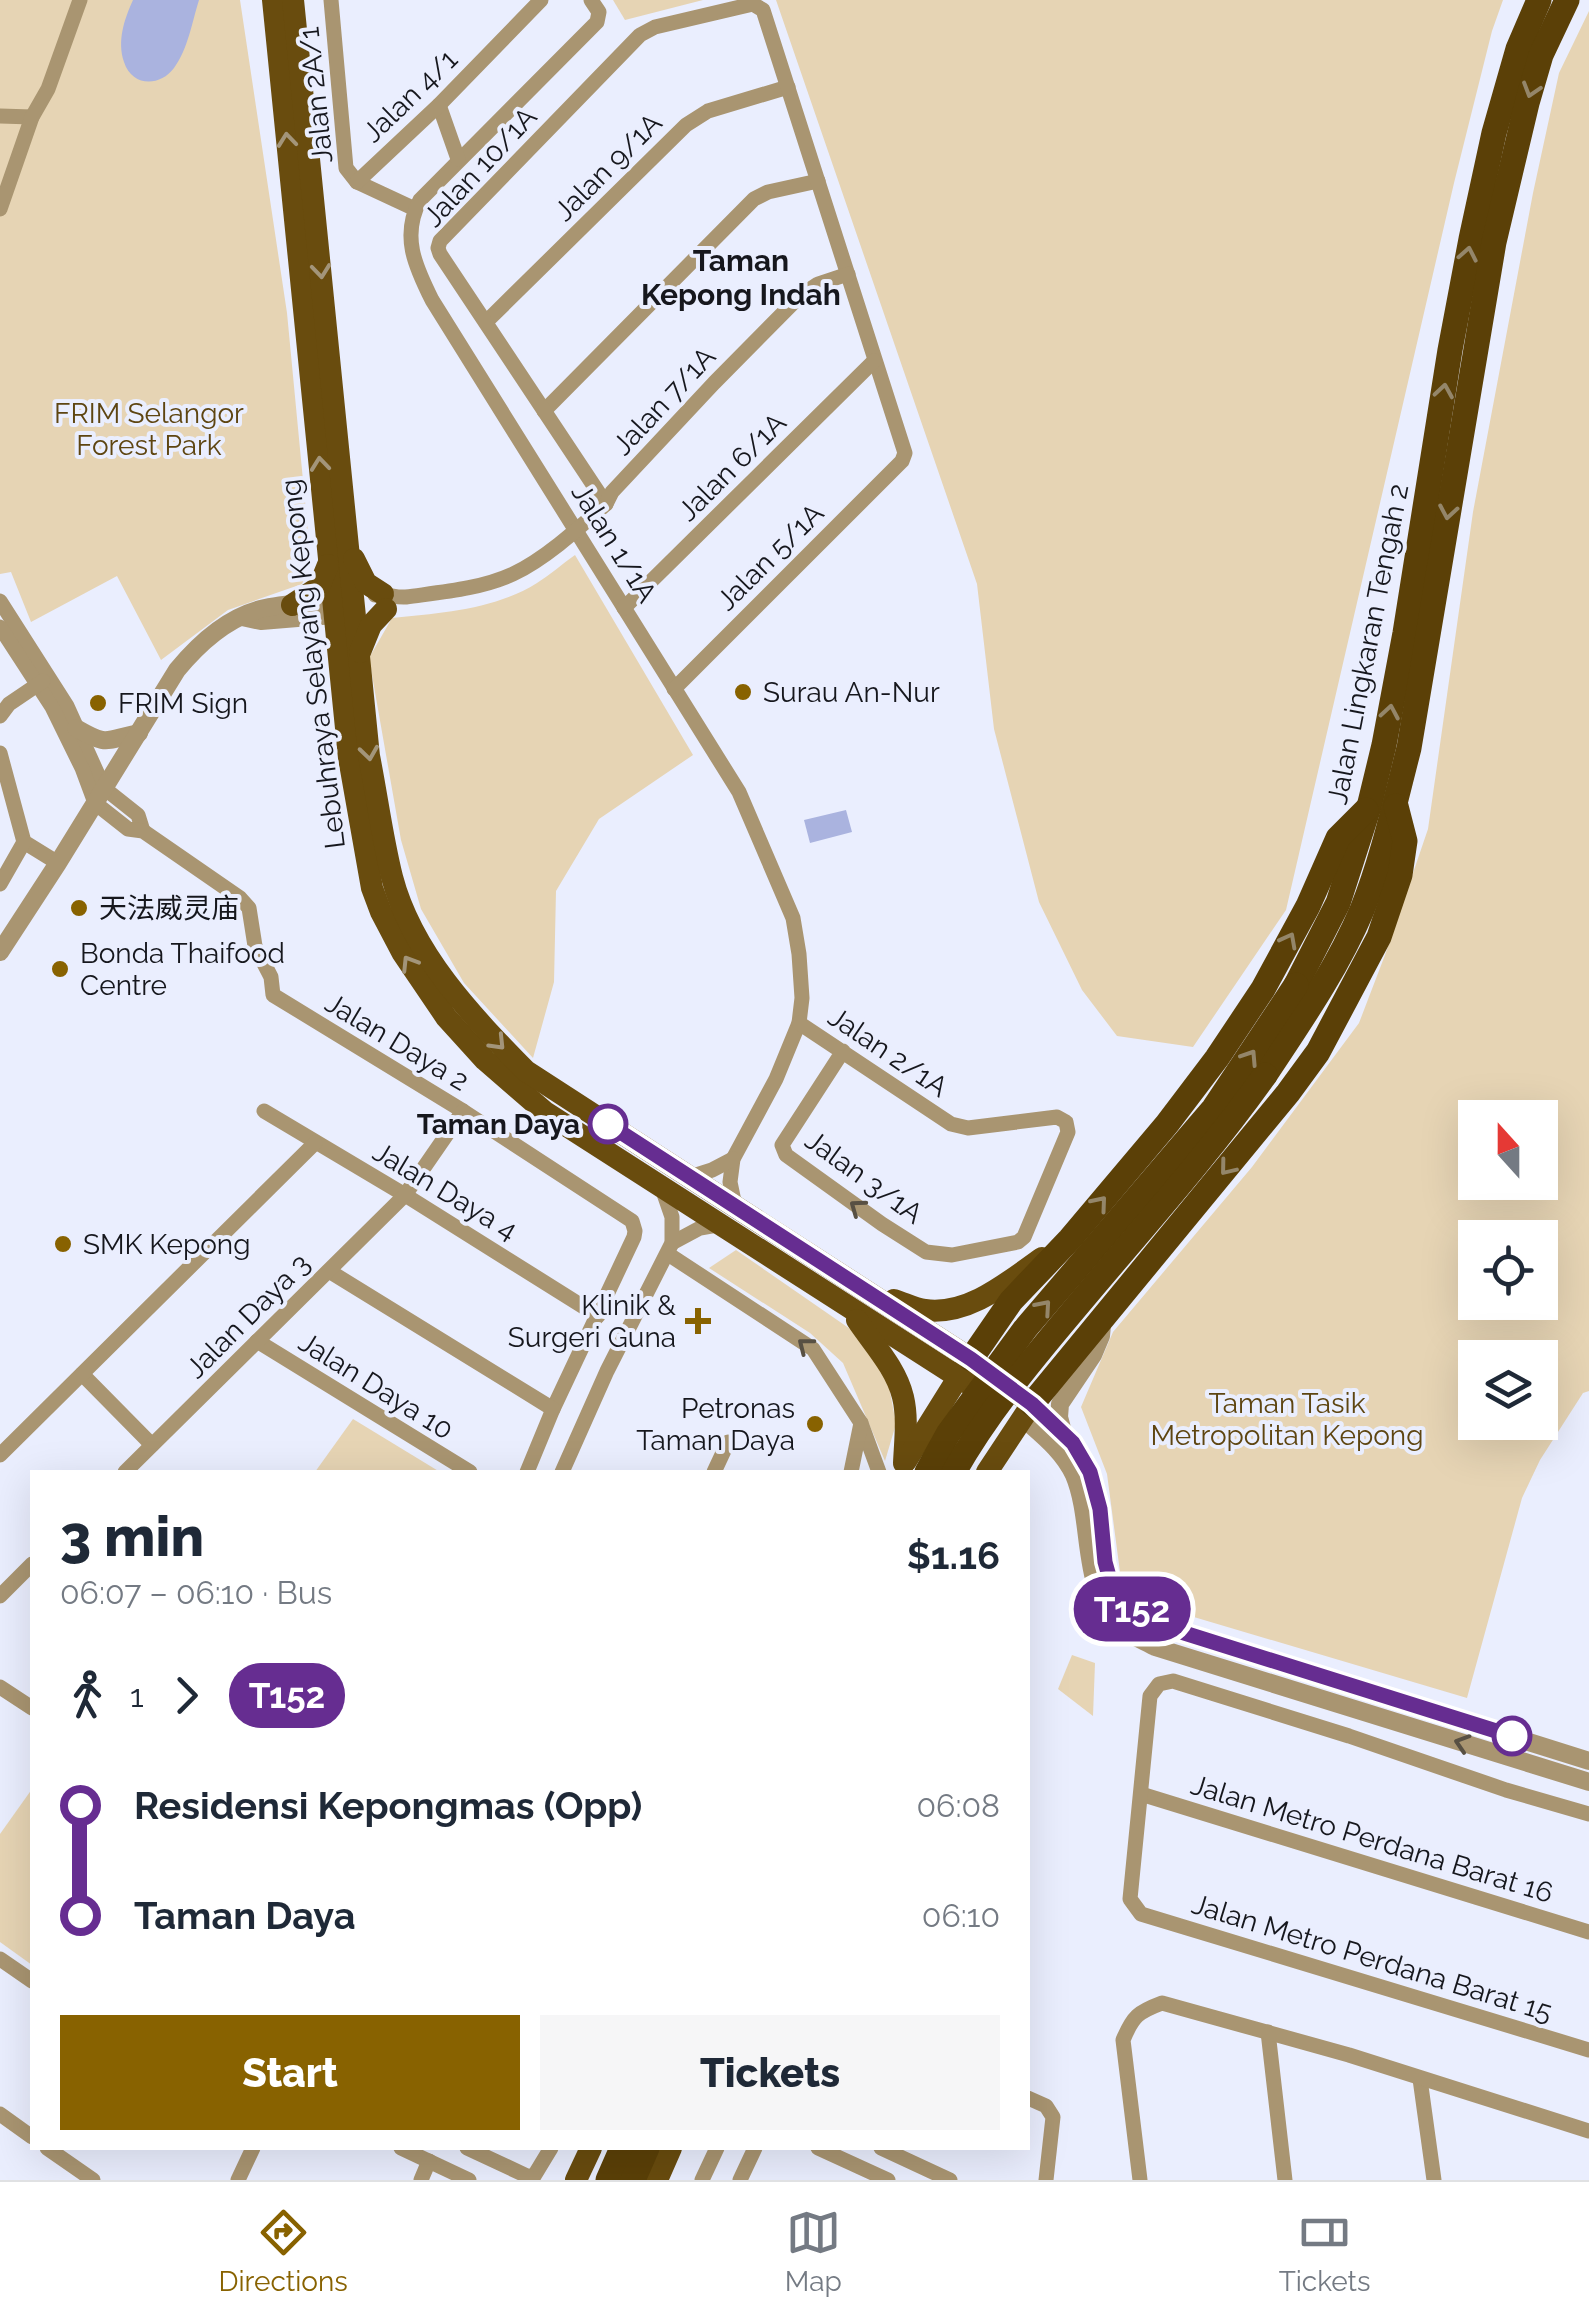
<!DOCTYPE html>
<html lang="en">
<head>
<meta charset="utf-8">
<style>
	body { margin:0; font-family:Raleway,"Noto Sans SC",sans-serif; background:#f6f6f7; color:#1f2937; height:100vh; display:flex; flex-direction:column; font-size:38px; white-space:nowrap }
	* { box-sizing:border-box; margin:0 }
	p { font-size:32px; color:#747a83 }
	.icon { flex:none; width:55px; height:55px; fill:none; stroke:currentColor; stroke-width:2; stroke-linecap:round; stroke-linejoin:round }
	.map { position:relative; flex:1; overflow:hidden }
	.drawer { position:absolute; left:30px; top:1470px; width:1000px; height:680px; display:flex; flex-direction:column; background:#fff; border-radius:0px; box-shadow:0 10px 40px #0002 }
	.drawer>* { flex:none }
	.badge { padding:0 20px; border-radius:32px; font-size:35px; line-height:65px }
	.needle { width:65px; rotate:339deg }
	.fabs { position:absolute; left:1458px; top:1100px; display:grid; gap:20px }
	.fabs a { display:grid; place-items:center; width:100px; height:100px; border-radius:0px; background:#fff; box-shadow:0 10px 40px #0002; font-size:50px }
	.map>.badge { position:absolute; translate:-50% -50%; box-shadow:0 0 0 5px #fff }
	.legs { display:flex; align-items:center; gap:15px; height:110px; padding:0 30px; font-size:32px }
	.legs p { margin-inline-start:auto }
	.summary { display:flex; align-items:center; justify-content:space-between; height:170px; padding:0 30px }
	h1 { font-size:55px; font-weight:800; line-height:75px }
	.action { display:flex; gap:20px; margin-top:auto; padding:20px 30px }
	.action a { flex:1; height:115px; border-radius:0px; background:#886200; color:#fff; font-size:40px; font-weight:800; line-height:115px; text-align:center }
	.action a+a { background:#f6f6f7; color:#1f2937 }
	ul { padding:0 30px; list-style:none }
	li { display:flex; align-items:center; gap:35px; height:110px; font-size:38px }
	li i { display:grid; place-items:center; width:15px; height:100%; margin:0 12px; background:currentColor }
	li i::after { content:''; width:25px; height:25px; margin:-12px; border:8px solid; border-radius:50%; background:#fff }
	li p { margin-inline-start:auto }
	li:first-child i { background:linear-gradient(#0000 50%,currentColor 0) }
	li:last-child i { background:linear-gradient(currentColor 50%,#0000 0) }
	.menu { display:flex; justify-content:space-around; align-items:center; height:140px; border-top:2px solid #e0e1e3; background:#fff; font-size:28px; color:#747a83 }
	.menu a { display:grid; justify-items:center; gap:5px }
	.menu .on { color:#886200 }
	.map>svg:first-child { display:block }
	.green { fill:#e6d4b4; fill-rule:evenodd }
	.water { fill:#aab3df }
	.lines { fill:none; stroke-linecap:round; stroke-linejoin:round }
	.minor { stroke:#a99571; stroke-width:15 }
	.tertiary { stroke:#a99571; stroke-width:18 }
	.primary { stroke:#694c0e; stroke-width:22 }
	.trunk { stroke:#5b4007; stroke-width:25 }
	.trunk-bridge { stroke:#5b4007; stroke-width:25 }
	.oneway { stroke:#94866a }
	.oneway2 { stroke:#a3957a }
	.oneway3 { stroke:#585043 }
	.line-1-casing { stroke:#fff; stroke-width:22 }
	.line-1 { stroke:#662d91; stroke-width:15 }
	.poi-dot { fill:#886200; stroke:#eaeefe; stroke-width:4 }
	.stop-1-dot { fill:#fff; stroke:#662d91; stroke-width:5 }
	.labels { text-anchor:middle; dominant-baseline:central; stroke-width:8; stroke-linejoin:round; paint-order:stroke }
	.street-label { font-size:28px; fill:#16171d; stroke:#eaeefe }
	.park-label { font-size:28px; fill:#5e4511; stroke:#eaeefe }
	.poi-label { font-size:28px; fill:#16171d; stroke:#eaeefe; text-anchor:start }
	.stop-label { font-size:28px; font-weight:bold; fill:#16171d; stroke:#eaeefe; text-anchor:end }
	.neighbourhood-label { font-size:30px; font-weight:bold; fill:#16171d; stroke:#eaeefe }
</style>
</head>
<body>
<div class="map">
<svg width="1589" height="2180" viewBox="0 0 1589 2180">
	<rect width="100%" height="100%" fill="#eaeefe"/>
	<g class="green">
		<path d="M0,0H240L287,313L311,564L302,584L228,610L161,660L117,576L31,622L11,572L0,574Z"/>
		<path d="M613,0H703L625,20Z"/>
		<path d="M776,0H1503L1492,31L1454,183L1286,910L1193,1047L1117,1036L1082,990L1039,902L994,729L977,584Z"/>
		<path d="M1589,11V1391L1583,1393L1540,1460L1522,1498L1467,1698L1177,1612L1138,1596L1120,1572L1107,1474L1081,1407L1113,1332L1252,1167L1359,1023L1385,955L1428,829L1473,512L1533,193L1559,73ZM1475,1118H1540V1182H1475ZM1475,1238H1540V1302H1475ZM1475,1358H1540V1422H1475Z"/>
		<path d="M575,555L693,755L599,819L556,891L554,982L533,1058L464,983L421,909L401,840L369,658L392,618C441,613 494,610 537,583C550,575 562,564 575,555Z"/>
		<path d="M736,1250L856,1333L888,1381L896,1424L885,1461L843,1363L810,1333L709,1268Z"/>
		<path d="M353,1419L440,1472H315Z"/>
		<path d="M1072,1655L1095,1663L1093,1716L1058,1689Z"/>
		<path d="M32,1789V1965L0,1942V1834Z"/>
	</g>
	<g class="water">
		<path d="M133,0H199C192,22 188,49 174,68C160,87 132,87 124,62C117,41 124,20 133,0Z"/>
		<path d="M846,810L852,832L810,843L804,820Z"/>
	</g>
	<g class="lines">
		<g class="minor">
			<path d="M331,0L346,168L357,182L415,209"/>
			<path d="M591,0L599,12L597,22L420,200C401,236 415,266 432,300L739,792L793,918L799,954L802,998L799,1023L776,1079L733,1159L730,1182L735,1206"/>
			<path d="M439,105L458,159"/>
			<path d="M0,116L32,117"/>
			<path d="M357,182L439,105L541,0"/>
			<path d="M0,209L32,117L48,89L80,0"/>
			<path d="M486,322L686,125L708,111L788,87"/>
			<path d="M544,411L754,199L768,192L818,181"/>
			<path d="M606,504L440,254L438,248L440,241L640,35L655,27L753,4L763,10L905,453L902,461L674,689"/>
			<path d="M375,595C386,593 395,598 406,597C442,592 480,589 513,574C545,559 579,528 606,504L612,492L714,383L800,296L818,284L848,274"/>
			<path d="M0,601L67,706L104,788L138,815L143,831"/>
			<path d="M624,608L874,361"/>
			<path d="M0,627L52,707L82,768L95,803L128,829L143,831L240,898L249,908L255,946L271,977L273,995L463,1111L632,1221L635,1231L634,1237L553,1409L527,1472"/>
			<path d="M0,716L9,704L43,681"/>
			<path d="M0,753L24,842L58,863"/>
			<path d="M0,884L24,842"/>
			<path d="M799,1023L951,1124L968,1128L1057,1117L1066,1122L1068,1132L1024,1237L1018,1242L952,1255L926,1252L882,1224L786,1155L782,1145L843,1051"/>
			<path d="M264,1111L405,1195L598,1316"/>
			<path d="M690,1177L712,1170L733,1159"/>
			<path d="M672,1243L700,1228L723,1224"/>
			<path d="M668,1254L813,1349L861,1423L879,1472"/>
			<path d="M329,1271L553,1409"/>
			<path d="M257,1341L470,1472"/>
			<path d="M82,1374L152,1445"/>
			<path d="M0,1455L315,1143"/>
			<path d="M125,1472L405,1195L463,1111"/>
			<path d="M562,1472L607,1371L672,1243V1217L662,1188"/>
			<path d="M714,1472L728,1442"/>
			<path d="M851,1472L861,1423"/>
			<path d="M0,1596L32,1564"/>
			<path d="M0,1687L32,1708"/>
			<path d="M1141,1794L1589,1932"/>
			<path d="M1589,1814L1506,1790L1349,1736L1173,1681L1159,1684L1150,1696L1130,1899L1141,1914L1589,2050"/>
			<path d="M0,1959L32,1981"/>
			<path d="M1268,2032L1285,2180"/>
			<path d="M1420,2079L1434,2180"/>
			<path d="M1028,2098L1046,2106L1053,2117L1046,2180"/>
			<path d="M0,2114L32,2137"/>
			<path d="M47,2148L93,2180"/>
			<path d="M401,2148L469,2180"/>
			<path d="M467,2148L527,2176H534L551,2148"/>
			<path d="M818,2148L888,2180"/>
			<path d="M881,2148L950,2180"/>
			<path d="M238,2180L253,2148"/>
			<path d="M421,2180L429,2161"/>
			<path d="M702,2180L717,2148"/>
			<path d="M740,2180L755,2148"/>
			<path d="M1140,2180L1123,2040C1133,2016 1138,2012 1162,2003L1349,2055L1589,2131"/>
		</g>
		<g class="tertiary">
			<path d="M242,617L261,621L346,614"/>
			<path d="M76,728C109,747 104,740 139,733"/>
			<path d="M0,952L58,863L177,670C200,642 229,616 265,608C290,603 317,602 343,599"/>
			<path d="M1032,1404C1055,1426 1079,1445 1091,1475C1117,1542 1080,1589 1162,1626L1589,1761"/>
			<path d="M1023,1418C1042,1435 1063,1451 1074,1475C1095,1525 1078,1597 1127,1632C1136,1638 1146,1642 1155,1647L1589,1782"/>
			<path d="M1063,1432L1059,1417L1060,1404L1093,1355L1101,1336L1102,1325"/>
		</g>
		<g class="primary">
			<path d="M273,0L349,758L372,888L381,912L402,952L446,1017L485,1060L545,1112L994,1400"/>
			<path d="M293,0L369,756C377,796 382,837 392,877C412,954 472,1016 526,1071L971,1359L1032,1404L987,1472"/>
			<path d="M354,559L366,583L383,594"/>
			<path d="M292,605L319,587L328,565"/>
			<path d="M360,652L371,625L386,609"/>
			<path d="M894,1300C904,1303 915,1309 925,1310C969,1316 1009,1281 1042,1258"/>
			<path d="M857,1320C873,1344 896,1368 903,1397C908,1418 905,1441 904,1463"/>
			<path d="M906,1461L966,1365"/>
			<path d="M576,2180L591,2148"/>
			<path d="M657,2180L671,2148"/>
		</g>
		<g class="trunk">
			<path d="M1296,985L1338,903L1369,807L1384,745L1405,633L1450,350L1471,239L1494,133L1518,49L1539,0"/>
			<path d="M1265,1075C1300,1022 1337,969 1362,910C1383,858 1395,802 1409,748L1494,242L1527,103L1541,55L1567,0"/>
			<path d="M971,1359L1011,1301L1070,1239L1167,1124L1217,1058L1263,989L1308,906L1338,838L1366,810"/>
			<path d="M1032,1404L1288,1093L1318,1052L1379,937L1400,875L1405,841L1396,806"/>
			<path d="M608,2180L622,2148"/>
			<path d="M633,2180L647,2148"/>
		</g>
		<g class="trunk-bridge">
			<path d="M927,1472L948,1434L1025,1329L1214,1108L1296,985"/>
			<path d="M954,1472C986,1415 1030,1362 1072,1312C1137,1234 1206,1158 1265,1075"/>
		</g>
	</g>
	<defs><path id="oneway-chevron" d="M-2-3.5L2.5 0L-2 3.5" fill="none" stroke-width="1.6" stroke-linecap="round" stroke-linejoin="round" transform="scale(2.5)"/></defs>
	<g class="oneway">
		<use href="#oneway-chevron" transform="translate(1531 90) rotate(107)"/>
		<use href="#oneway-chevron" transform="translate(1468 254) rotate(-79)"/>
		<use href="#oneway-chevron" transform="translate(1444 391) rotate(-81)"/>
		<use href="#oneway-chevron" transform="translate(1448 512) rotate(100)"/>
		<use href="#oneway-chevron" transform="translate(1390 712) rotate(-80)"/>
		<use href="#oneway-chevron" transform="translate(1289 940) rotate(-62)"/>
		<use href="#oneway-chevron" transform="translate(1250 1057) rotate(-57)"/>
		<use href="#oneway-chevron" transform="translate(1227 1168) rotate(129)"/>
		<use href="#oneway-chevron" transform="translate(1100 1203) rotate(-50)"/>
		<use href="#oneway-chevron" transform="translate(1044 1307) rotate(-49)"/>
	</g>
	<g class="oneway2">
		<use href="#oneway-chevron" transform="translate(287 140) rotate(-96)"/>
		<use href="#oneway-chevron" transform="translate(321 271) rotate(84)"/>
		<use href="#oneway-chevron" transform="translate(320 464) rotate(-96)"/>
		<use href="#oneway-chevron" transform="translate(369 753) rotate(82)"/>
		<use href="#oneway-chevron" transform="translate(409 963) rotate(-122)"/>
		<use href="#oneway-chevron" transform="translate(498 1043) rotate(46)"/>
	</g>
	<g class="oneway3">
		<use href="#oneway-chevron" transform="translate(857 1207) rotate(-144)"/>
		<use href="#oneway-chevron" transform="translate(805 1345) rotate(-142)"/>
		<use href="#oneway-chevron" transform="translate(1462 1743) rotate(-162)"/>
	</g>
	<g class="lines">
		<defs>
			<path id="line-1" d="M608,1124L971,1359L1032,1404L1073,1443L1090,1472L1100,1509L1105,1562L1112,1587L1137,1615L1162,1626L1512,1736"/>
		</defs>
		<use href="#line-1" class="line-1-casing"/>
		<use href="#line-1" class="line-1"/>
	</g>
	<g class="poi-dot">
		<circle cx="743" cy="692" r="10"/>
		<circle cx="98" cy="703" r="10"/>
		<circle cx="79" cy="908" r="10"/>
		<circle cx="60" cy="969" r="10"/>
		<circle cx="63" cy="1244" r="10"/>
		<path d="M693 1306h10v10h10v10h-10v10h-10v-10h-10v-10h10z"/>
		<circle cx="815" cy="1424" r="10"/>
	</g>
	<g class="stop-1-dot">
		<circle cx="608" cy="1124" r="18"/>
		<circle cx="1512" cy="1736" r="18"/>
	</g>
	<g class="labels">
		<g class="street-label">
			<text transform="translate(316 95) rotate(-96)">Jalan 2A/1</text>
			<text transform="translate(410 96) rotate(-44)">Jalan 4/1</text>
			<text transform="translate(480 167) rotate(-47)">Jalan 10/1A</text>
			<text transform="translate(608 167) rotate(-45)">Jalan 9/1A</text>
			<text transform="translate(664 401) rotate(-47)">Jalan 7/1A</text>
			<text transform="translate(732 467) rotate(-45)">Jalan 6/1A</text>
			<text transform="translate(614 543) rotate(58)">Jalan 1/1A</text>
			<text transform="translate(770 557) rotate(-45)">Jalan 5/1A</text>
			<text transform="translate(1368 644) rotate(-79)">Jalan Lingkaran Tengah 2</text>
			<text transform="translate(313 664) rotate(-97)">Lebuhraya Selayang Kepong</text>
			<text transform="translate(397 1042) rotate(31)">Jalan Daya 2</text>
			<text transform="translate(888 1052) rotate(34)">Jalan 2/1A</text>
			<text transform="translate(864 1177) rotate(36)">Jalan 3/1A</text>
			<text transform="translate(445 1191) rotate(31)">Jalan Daya 4</text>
			<text transform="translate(248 1316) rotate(-45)">Jalan Daya 3</text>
			<text transform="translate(376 1386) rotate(32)">Jalan Daya 10</text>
			<text transform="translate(1372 1839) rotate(17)">Jalan Metro Perdana Barat 16</text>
			<text transform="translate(1372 1958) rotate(17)">Jalan Metro Perdana Barat 15</text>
		</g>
		<g class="park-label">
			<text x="149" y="413">FRIM Selangor<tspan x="149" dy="32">Forest Park</tspan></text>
			<text x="1287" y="1403">Taman Tasik<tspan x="1287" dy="32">Metropolitan Kepong</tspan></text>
		</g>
		<g class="poi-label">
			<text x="763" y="692">Surau An-Nur</text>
			<text x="118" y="703">FRIM Sign</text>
			<text x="99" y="908">天法威灵庙</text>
			<text x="80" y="953">Bonda Thaifood<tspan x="80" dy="32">Centre</tspan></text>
			<text x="83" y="1244">SMK Kepong</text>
			<text x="676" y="1305" text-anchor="end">Klinik &amp;<tspan x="676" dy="32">Surgeri Guna</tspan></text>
			<text x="795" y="1408" text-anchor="end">Petronas<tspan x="795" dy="32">Taman Daya</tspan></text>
		</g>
		<g class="stop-label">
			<text x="580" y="1124">Taman Daya</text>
		</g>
		<g class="neighbourhood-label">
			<text x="741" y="260">Taman<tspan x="741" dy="34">Kepong Indah</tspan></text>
		</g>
	</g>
</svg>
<div class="fabs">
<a><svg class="needle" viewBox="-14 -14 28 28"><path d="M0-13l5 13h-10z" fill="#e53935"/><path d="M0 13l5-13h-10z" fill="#747a83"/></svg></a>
<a><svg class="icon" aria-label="locate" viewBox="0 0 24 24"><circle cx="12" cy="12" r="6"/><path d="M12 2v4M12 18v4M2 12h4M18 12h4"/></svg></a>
<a><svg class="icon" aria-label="layers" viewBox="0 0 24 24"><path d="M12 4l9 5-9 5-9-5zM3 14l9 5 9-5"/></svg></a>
</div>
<b class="badge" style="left:1132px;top:1609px;background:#662d91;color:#fff">T152</b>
<section class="drawer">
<div class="summary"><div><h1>3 min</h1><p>06:07 – 06:10 · Bus</p></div><b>$1.16</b></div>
<div class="legs"><svg class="icon" aria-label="walk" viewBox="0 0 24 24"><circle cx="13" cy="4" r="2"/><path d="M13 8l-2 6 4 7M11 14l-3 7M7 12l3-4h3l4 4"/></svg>1<svg class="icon" aria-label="forward" viewBox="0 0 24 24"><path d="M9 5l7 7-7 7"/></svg><b class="badge" style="background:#662d91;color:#fff">T152</b></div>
<ul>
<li><i style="color:#662d91"></i><b>Residensi Kepongmas (Opp)</b><p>06:08</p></li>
<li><i style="color:#662d91"></i><b>Taman Daya</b><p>06:10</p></li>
</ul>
<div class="action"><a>Start</a><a>Tickets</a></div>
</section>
</div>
<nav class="menu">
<a class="on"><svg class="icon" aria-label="directions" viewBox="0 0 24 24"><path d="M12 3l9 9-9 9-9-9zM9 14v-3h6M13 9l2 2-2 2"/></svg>Directions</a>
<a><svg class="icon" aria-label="map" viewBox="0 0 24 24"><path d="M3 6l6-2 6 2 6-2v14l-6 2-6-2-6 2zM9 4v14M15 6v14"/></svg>Map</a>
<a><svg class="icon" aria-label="tickets" viewBox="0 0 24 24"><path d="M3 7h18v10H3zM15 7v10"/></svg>Tickets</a>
</nav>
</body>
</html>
